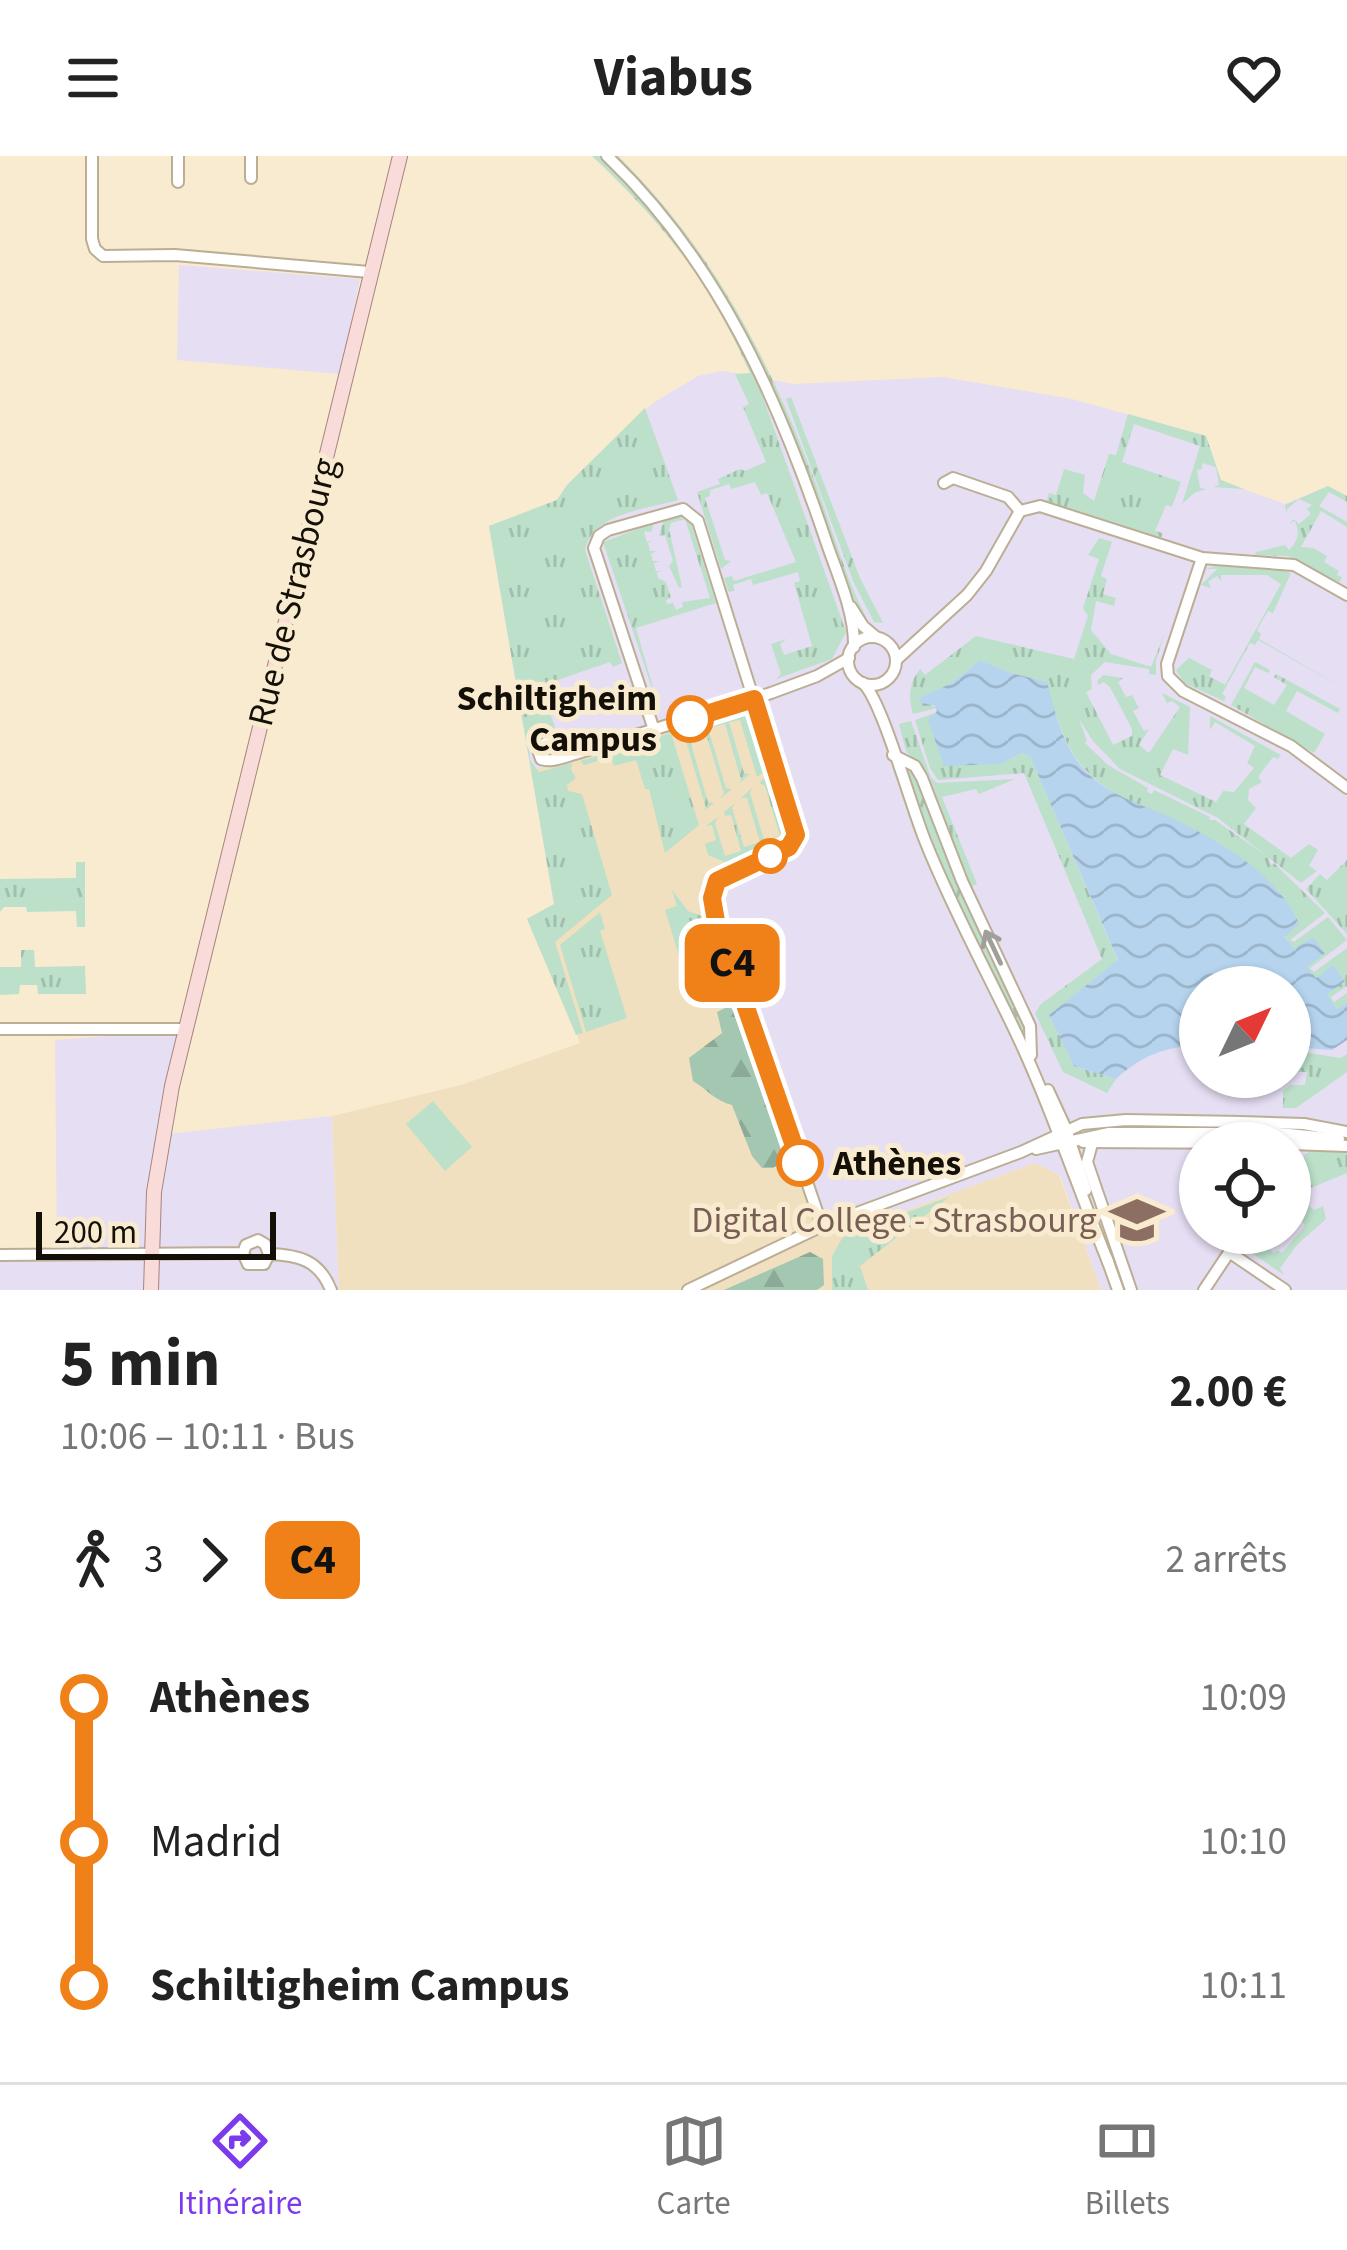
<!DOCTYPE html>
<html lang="fr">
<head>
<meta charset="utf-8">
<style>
	body { margin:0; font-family:"Source Sans 3",sans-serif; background:#f6f6f6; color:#222; height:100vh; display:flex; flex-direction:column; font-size:45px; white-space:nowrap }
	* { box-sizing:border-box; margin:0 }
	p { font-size:39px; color:#767676 }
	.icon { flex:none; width:66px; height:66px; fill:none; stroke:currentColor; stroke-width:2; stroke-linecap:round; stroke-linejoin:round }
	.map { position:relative; height:1134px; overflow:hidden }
	.sheet { display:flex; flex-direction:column; background:#fff; flex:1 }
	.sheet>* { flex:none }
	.badge { padding:0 24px; border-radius:18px; font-size:42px; line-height:78px }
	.needle { width:78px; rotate:47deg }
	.buttons { position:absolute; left:1179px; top:810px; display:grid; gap:24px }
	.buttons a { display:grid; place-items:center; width:132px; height:132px; border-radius:50%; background:#fff; box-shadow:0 3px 9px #0004; font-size:60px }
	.scale { position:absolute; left:36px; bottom:30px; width:240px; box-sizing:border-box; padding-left:12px; border:6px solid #140f07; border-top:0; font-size:33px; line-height:42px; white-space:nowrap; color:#140f07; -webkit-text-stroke:9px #f8ebd0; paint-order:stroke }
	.map>.badge { position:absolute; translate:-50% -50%; box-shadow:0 0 0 6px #fff }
	.legs { display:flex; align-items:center; gap:18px; height:132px; padding:0 60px; font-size:39px }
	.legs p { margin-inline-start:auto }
	.overview { display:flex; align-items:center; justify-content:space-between; height:204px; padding:0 60px }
	h1 { font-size:66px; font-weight:700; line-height:90px }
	ul { padding:0 60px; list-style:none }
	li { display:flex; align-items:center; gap:42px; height:144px; font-size:45px }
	li i { display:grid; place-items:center; width:18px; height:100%; margin:0 15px; background:currentColor }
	li i::after { content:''; width:30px; height:30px; margin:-15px; border:9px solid; border-radius:50%; background:#fff }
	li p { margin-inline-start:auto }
	li:first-child i { background:linear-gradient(#0000 50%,currentColor 0) }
	li:last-child i { background:linear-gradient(currentColor 50%,#0000 0) }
	header { display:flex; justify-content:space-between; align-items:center; height:156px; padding:0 60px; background:#fff; font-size:54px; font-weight:700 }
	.dock { display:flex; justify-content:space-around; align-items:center; height:168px; border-top:3px solid #e0e0e0; background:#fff; font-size:33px; color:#767676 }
	.dock a { display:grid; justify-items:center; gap:6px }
	.dock .active { color:#7c3aed }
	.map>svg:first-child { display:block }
	.commercial { fill:#e6def3; fill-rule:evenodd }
	.built { fill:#f1e0bf }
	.grass { fill:url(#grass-tufts) }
	.forest { fill:url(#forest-firs) }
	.park { fill:#bce0ca }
	.water { fill:url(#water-waves) }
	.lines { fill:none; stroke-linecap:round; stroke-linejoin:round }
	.minor-casing { stroke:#bbae95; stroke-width:14 }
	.major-casing { stroke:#a6847f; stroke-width:16 }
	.minor { stroke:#fff; stroke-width:10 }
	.major { stroke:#f9dbd9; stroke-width:14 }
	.oneway { stroke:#a19f9c }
	.line-1-casing { stroke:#fff; stroke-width:27 }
	.line-1 { stroke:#f08118; stroke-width:18 }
	.stop-1-dot { fill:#fff; stroke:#f08118; stroke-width:6 }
	.labels { text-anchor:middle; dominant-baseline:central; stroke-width:10; stroke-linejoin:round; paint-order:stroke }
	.street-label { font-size:36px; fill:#140f07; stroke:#f8ebd0 }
	.stop-label { font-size:36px; font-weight:bold; fill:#140f07; stroke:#f8ebd0; text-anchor:end }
	.education-label { font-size:36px; fill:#785e54; stroke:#f8ebd0; text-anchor:end }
</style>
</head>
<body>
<header><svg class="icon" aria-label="menu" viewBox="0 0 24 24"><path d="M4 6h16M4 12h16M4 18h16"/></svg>Viabus<svg class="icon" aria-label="heart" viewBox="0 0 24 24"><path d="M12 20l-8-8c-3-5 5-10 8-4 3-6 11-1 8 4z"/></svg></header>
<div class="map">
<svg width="1347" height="1134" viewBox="0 0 1347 1134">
	<defs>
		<pattern id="grass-tufts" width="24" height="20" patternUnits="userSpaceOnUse" patternTransform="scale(3)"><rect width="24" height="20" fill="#bce0ca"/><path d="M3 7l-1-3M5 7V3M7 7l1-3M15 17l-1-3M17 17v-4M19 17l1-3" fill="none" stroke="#a1bfac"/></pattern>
		<pattern id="forest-firs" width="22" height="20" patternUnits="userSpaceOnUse" patternTransform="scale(3)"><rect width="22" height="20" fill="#a4c7b2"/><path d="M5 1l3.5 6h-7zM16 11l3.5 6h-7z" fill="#8caa98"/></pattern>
		<pattern id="water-waves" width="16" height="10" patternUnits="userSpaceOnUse" patternTransform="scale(3)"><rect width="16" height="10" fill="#b6d4ee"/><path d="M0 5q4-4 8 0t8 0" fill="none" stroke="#9cb5cb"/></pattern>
	</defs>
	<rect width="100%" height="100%" fill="#f8ebd0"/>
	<g class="commercial">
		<path d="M179,109L360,123L340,218L177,204Z"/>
		<path d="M722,215L794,228L943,221L1072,243L1206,280L1221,325L1285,348L1328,330L1347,340V1134H1101L1060,1019L1035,1007L847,1076L820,1057L555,749L530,765L581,887L527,763L554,748L489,370L557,344L567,329L653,247L698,220ZM1200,831H1290V921H1200ZM1200,987H1290V1077H1200Z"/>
		<path d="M179,875L168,978L332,960L339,1134H0V1096L57,1094L55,884Z"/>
	</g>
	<path class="built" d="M744,549L761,555L799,684L791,694L721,726L715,742L820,1056L847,1076L1035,1007L1059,1019L1101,1134H339L332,960L461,929L580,887L530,764L555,749L531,615Z"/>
	<g class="grass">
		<path d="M592,0H599L660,64L717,145L755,219L846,476L832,503L776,523L781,518L771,488L787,483L780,488L784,499L812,490L794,427L800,425L798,416L753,429L751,423L733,429L734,435L729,436L724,422L732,420L734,425L796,406L767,337L761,339L755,326L731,333L729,328L710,334V340L705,342L725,404L731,405L721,413L697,336L720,328L718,323L740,313L745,315L766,306L743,251L749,248L735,218L750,217C709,125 665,69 592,0Z"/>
		<path d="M612,0H618C713,93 772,208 817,331C833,375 845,420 866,461L863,465C836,409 820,350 798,293C754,180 698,85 612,0Z"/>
		<path d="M791,241L860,422L883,467L874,466L853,425L786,243Z"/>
		<path d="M645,252L678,344C647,353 592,357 585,394L622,507L613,511L610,506L540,530L555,571L551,578L537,580L529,591L530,604L539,616L572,607L571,614L576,622L567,629L568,635L582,638L612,739L555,786L583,877L576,879L527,763L554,748L489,370L557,344L567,329Z"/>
		<path d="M1128,258L1206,280L1221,324L1244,333L1213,331L1219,329L1216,311L1202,307V313L1197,314L1200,332L1206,333L1194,337L1182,348L1200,290L1134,268L1122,306L1181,326L1172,351L1166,349L1155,375L1163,377L1161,382L1047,345L1049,337L1056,339L1064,313L1085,319L1083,337L1094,345L1109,298L1116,299Z"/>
		<path d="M1328,330L1347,340V346L1329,336L1319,350L1347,366V371L1321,355L1301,391L1313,392L1327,400L1324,406L1339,415L1337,419L1342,421L1339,427L1288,400L1255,399L1256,396L1285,389L1289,394C1298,386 1300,376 1295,365L1289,368L1294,363L1299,368L1311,358L1307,353L1312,349L1299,343L1287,353V359L1285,349Z"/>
		<path d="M677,359L691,367L716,447L636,472L660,556L603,386L654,367L651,376L644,375L647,386L653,384L648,387L650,395H657L651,398L653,405H660L654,407L656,415H663L657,416L658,422L666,426L671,442L666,444L667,448L673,447L676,454L683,451L682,446L710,442L685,363L671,367L669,373L682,431L679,432L669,410L673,405L665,379L659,380L664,364Z"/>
		<path d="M1099,382L1112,386L1101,420L1107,423L1103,438L1116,442L1114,450L1096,445L1091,474L1111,498L1151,511L1164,479L1156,505V519L1149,518V513L1105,506L1091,519L1092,533L1086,536L1113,589L1132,580V573L1110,531L1104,526L1098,529L1097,525L1103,519L1123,522L1118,526L1126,541L1132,539L1139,552L1133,555L1144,575L1149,573L1139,589L1149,597L1180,551L1172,545L1167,547L1162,537L1190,551L1188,599L1173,593L1160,619L1216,646L1223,635L1234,636L1254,612L1247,607L1255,590L1215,566L1210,574V560L1281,599L1278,603L1273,601L1258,621L1262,626L1249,633L1248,644L1256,652L1244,668L1291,702L1309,688L1318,694L1309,710L1317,715L1301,727L1218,662L1120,613L1093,585L1079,563L1087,585L1085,587L1108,609L1148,632L1147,636L1152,638L1154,634L1210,661L1209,664H1215L1268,701L1271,709L1274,707L1325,757L1290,784L1294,786L1328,761L1347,784L1310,812L1314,816L1347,792V830L1331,841L1334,846L1347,837V846L1337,853L1326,839L1334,809L1316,822L1307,810L1313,782L1294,794C1278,771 1254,713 1235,699C1190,665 1118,653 1083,611C1062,587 1055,555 1046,526L1011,517L980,504L952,527L920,542L936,552L913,558C908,542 909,527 920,513L925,519L976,480L1074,503L1088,460L1083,452L1099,403L1088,399Z"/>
		<path d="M1216,410H1284L1292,413H1278L1291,417L1273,457L1268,455L1257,474L1261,478L1259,483L1347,534L1258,484L1255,489L1250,487L1222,538L1226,541L1224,545L1184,527L1176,514L1189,502L1212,514L1209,520L1225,529L1281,428L1267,419H1221V425L1217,420L1208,426L1211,432L1201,429L1217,413H1205Z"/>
		<path d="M1255,506L1270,514L1268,517L1255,511L1244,532L1274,549L1287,529L1274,521L1276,518L1340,553L1338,557L1297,535L1286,555L1325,578L1314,597L1231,549Z"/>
		<path d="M746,554L755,567L769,612L757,621L740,564L729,566L744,617L750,618L738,628L741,624L725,568L708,572L726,632L732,633L721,642H720L724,638L705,574L688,578L708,646L714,647L702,657L706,652L685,582L681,583L679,575Z"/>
		<path d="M938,556L1000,608L1022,597L1030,600L1118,805L1049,859L1074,910L1116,923L1107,937L1063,916L1035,857L1041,848L1102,803L1024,617L938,624L930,612L915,564Z"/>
		<path d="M911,565L931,622L937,627L1015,623L979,638L976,633L942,641L977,728L971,731L929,620L906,595L899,568Z"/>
		<path d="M671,577L699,669L665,697L649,633H645L636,604L614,610L611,601L584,609L580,605Z"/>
		<path d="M901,606L918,618L1027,870L1029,890L961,756Z"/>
		<path d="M771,617L788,684L732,709L708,699L705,688L716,684L712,669L706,670L718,661L715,667L725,700L741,695L731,659L725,660L724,656L735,647L732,652L744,691L760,686L747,642H741L752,632L750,637L764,684L780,680L765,630L759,627Z"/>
		<path d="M1347,704V778L1306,733L1320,718L1327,724Z"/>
		<path d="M76,706H85V771H77L76,755L27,756L26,751H4L0,756V723L76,722Z"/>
		<path d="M672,734L688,755L702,760L709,773L713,772L734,825L719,831L716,826V832L691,839L665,754L677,750Z"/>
		<path d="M600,756L605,773L600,775L627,862L586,876L560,789Z"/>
		<path d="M21,794H34L35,811L85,810L86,838H38L37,829H20L19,838L0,839V811H21Z"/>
		<path d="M1290,894L1341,902L1347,898V916L1296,952H1283V935L1290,929H1305L1307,916H1290Z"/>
		<path d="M1312,995L1347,996V1017L1306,1034L1308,1039L1302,1043L1314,1054L1323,1050L1326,1063L1298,1088L1280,1112L1284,1119L1249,1095L1248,1088L1256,1077H1270L1266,1083L1270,1087L1267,1091L1274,1097L1277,1094L1282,1097L1305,1070L1297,1056L1290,1057V1026L1305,998Z"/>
		<path d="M949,1041L860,1110L868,1134H832V1100L844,1079Z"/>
	</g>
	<g class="forest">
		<path d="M729,850L735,856L786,1004L773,1012H762L752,1000L732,949C715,945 708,934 693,925L689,902L722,877L717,856Z"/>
		<path d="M810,1096L823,1103L824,1129L817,1134H724Z"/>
	</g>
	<path class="park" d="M433,945L472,991L445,1015L406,968Z"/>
	<path class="water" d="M980,504L1011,517L1047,526C1055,556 1062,588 1083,612C1107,640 1140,647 1172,662C1219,685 1279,719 1299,768L1285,781L1294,793L1313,781L1325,797L1307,810L1316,822L1333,809L1345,825L1327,839L1337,853L1347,846V884L1332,894L1290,891V831H1200V890C1165,890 1141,900 1116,923L1074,910L1049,859L1118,804L1030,600L1022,597L1000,608L944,610L928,564L937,555L934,549L923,550L919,542L952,527Z"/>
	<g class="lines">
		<defs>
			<g id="minor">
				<path d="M92,0V83L95,93L103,100L175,99L369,116"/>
				<path d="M607,0C718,106 778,242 826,385C837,418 855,456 854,491"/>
				<path d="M251,22V0"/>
				<path d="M178,26V0"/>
				<path d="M944,327L953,322L1008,341L1020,355L1040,350L1202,402L1294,409L1347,439"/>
				<path d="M1202,402L1167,508L1168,520L1183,535L1291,590L1347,632"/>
				<path d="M851,451L863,470L876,481"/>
				<circle cx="872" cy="505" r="24"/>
				<path d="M896,504L967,439L986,415L1020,355"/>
				<path d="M863,527C882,544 912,654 926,687C952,752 986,814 1016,877C1051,951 1077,1030 1108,1106"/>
				<path d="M654,574L594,392L599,380L608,374L683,353L698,365L796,679L789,691L717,725L712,748L822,1070"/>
				<path d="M574,598L547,586L538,594L541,603C551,607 564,601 575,598L771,537L817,520L849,502"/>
				<path d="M893,599L915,610L922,622L962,725L1030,870L1031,899"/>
				<path d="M0,873H187"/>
				<path d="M1048,934L1066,973L1086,1034"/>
				<path d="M1093,984L1087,1006L1131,1134"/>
				<path d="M1083,986L1260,987"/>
				<path d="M1290,988L1347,990"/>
				<path d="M1036,993L1109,977H1278L1339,983"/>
				<path d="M1229,1096L1285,1134"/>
				<path d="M243,1097L248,1108H264L269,1098"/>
				<path d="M0,1099L243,1097L246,1089L258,1084L265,1088L269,1098C299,1099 319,1104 331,1134"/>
				<path d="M1107,1103L1118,1134"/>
				<path d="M688,1134L822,1070L1021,996L1082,968L1126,964L1241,966L1304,968L1347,976"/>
				<path d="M1204,1134L1242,1077"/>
			</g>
			<path id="major" d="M151,1134L154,1036L172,930L400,0"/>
		</defs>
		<use href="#minor" class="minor-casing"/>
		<use href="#major" class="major-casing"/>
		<use href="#minor" class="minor"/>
		<use href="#major" class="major"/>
	</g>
	<defs><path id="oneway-shaft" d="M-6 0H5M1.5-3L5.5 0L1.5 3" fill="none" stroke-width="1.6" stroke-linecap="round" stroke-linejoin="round" transform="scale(3)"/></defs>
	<use class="oneway" href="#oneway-shaft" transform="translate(993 791) rotate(-115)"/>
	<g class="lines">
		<defs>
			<path id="line-1" d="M690,563L754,543L796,679L789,691L717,725L712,742L716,765L800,1007"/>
		</defs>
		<use href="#line-1" class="line-1-casing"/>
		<use href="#line-1" class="line-1"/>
	</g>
	<defs>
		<symbol id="university-bare" viewBox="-9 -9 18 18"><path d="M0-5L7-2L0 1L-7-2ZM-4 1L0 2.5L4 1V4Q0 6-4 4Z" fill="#8d6e63" stroke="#f8ebd0" stroke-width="2.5" paint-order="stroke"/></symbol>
	</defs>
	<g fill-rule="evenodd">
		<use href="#university-bare" x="1099" y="1026" width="76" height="76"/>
	</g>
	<g class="stop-1-dot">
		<circle cx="690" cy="563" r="21"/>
		<circle cx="770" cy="700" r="15"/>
		<circle cx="800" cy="1007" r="21"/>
	</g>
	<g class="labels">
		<g class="street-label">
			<text transform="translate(293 436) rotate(-76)">Rue de Strasbourg</text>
		</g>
		<g class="stop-label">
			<text x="657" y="542">Schiltigheim<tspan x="657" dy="41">Campus</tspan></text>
			<text x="833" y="1007" text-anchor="start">Athènes</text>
		</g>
		<g class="education-label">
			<text x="1097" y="1064">Digital College - Strasbourg</text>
		</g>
	</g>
</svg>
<div class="buttons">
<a><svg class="needle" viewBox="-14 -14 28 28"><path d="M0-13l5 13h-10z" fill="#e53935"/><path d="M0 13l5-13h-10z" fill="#767676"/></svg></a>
<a><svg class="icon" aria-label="locate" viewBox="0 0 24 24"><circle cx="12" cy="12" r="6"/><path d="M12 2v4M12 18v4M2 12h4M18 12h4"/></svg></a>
</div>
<div class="scale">200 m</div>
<b class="badge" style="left:732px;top:807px;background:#f08118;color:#111">C4</b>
</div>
<section class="sheet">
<div class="overview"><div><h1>5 min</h1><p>10:06 – 10:11 · Bus</p></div><b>2.00 €</b></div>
<div class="legs"><svg class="icon" aria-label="walk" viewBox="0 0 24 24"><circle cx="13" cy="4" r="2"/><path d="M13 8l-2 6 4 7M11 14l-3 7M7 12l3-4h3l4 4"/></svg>3<svg class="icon" aria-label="forward" viewBox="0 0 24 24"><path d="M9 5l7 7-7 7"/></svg><b class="badge" style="background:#f08118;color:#111">C4</b><p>2 arrêts</p></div>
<ul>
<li><i style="color:#f08118"></i><b>Athènes</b><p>10:09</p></li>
<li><i style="color:#f08118"></i><span>Madrid</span><p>10:10</p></li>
<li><i style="color:#f08118"></i><b>Schiltigheim Campus</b><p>10:11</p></li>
</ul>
</section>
<nav class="dock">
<a class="active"><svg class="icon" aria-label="directions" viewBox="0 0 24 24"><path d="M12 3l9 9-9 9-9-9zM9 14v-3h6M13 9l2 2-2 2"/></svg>Itinéraire</a>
<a><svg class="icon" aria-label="map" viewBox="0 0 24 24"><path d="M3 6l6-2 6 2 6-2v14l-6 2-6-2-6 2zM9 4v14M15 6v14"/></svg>Carte</a>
<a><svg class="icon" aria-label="tickets" viewBox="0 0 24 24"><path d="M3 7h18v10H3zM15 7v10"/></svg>Billets</a>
</nav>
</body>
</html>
